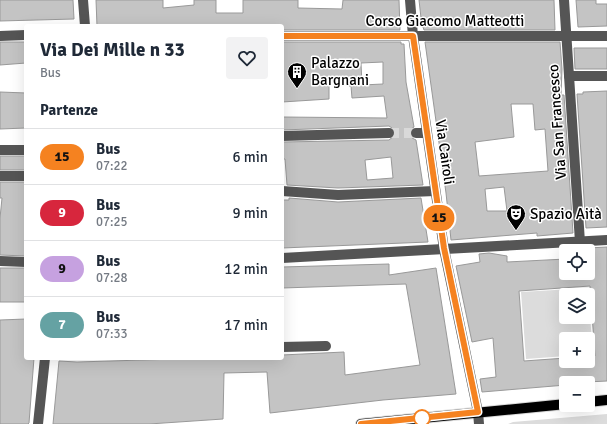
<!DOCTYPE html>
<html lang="it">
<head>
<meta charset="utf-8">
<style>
	body { margin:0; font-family:Signika,sans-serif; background:#f2f2f3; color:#1f2937; height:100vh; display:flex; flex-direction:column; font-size:15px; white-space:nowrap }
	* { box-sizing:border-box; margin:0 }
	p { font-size:13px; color:#747a83 }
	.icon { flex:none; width:22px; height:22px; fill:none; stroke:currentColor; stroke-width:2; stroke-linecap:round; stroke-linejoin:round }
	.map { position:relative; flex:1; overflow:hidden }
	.details { position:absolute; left:24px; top:24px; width:260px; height:336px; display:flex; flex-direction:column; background:#fff; border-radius:4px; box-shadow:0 4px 16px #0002 }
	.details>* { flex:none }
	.badge { padding:0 8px; border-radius:13px; font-size:14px; line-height:26px }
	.fabs { position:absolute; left:559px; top:244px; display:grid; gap:8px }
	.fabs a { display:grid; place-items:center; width:36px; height:36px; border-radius:4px; background:#fff; box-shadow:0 4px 16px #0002; font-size:20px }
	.map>.badge { position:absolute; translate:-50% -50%; box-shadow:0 0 0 2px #fff }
	h2 { padding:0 16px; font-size:15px; line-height:36px }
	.round { display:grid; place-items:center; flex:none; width:42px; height:42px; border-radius:4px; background:#f2f2f3 }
	.overview { display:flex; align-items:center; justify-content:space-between; height:68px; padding:0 16px }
	h1 { font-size:19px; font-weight:800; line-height:30px }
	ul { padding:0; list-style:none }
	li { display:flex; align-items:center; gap:12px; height:56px; padding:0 16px; border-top:1px solid #e0e1e3 }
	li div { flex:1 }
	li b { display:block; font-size:15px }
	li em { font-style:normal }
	li .badge { min-width:44px; font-weight:700; text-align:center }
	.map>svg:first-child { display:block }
	.green { fill:#dcdcdc; fill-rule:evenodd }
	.building { fill:#c4c4c4; stroke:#999; fill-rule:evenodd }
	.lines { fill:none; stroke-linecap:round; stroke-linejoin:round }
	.minor-tunnel { stroke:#d9d9d9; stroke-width:10; stroke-dasharray:10 5; stroke-linecap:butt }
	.major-casing { stroke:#dbdbdb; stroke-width:12 }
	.minor { stroke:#555; stroke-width:10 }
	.major { stroke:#000; stroke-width:10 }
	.line-casing { stroke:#fff; stroke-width:9 }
	.line { stroke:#f58220; stroke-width:6 }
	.stop-dot { fill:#fff; stroke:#f58220; stroke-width:2 }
	.labels { text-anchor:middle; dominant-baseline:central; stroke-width:3; stroke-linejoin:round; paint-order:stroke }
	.street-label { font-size:15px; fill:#000; stroke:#fff }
	.poi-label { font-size:15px; fill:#000; stroke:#fff; text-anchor:start }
</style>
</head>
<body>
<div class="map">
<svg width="607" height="424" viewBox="0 0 607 424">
	<rect width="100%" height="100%" fill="#fff"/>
	<g class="green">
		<path d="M588,288L593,355H588V339H566V356L526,359L521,292ZM566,295H588V317H566Z"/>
		<path d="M607,414V424H508L513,422Z"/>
	</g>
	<g class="building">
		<path d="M0,0H73L74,19L0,21Z"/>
		<path d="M96,0H163V8L194,5V0H216V13H243V0H298V8L342,9L343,0H399L400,30H282V26H97Z"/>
		<path d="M419,0H554L555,30H424L423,27H422Z"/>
		<path d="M576,0H596V4H607V26L578,27Z"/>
		<path d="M0,42H26V63L0,65Z"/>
		<path d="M282,42H401V44H404L406,82L414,127L411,129L410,133L412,138L416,140L423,185L338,188L287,185L285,159H283V142L389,140L394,136L395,132L392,128L389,126L282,130V117L387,118L384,96L352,98L351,86H349L348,80L329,81V99L282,102ZM383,62V84L362,85L361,63ZM391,157L393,178L367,180L365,160Z"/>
		<path d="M425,42H560L562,69L561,95H564L573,233L537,236V233L451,240L446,193ZM511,104H533L535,130L545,129L548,171L479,176L475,142L514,137ZM504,187L507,211H487L485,189Z"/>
		<path d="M574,48H607V69H575Z"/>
		<path d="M607,91V227L586,228L577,94H583V92Z"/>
		<path d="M0,92L26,93V128L0,129Z"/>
		<rect x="0" y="156" width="26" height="14"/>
		<path d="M0,182H26V256L0,255V218L2,198H0Z"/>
		<path d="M289,198L338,202L421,198L428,242L282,248V200H289Z"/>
		<path d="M607,247V381L566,383V385L482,392L480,379L496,377L493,338L472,342L456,266L480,262L479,254L489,253L507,256V262L566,259V273H588V248ZM590,286L595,356L588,357V361H566V358L524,361L519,291Z"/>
		<path d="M389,264V275L436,268L456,394L383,400L270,413L267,372L224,373L223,419L149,424H53L59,361L77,362L209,358H282V355L344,352L345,375L420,365L406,284L282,288V267Z"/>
		<rect x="0" y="268" width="26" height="34"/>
		<path d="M26,319V358H34L29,423L28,424H0V320Z"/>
	</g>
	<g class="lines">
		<path class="minor-tunnel" d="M389,133H416"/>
		<defs>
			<g id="major">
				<path d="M588,402L607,400"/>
				<path d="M361,424L566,404"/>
			</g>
		</defs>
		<use href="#major" class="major-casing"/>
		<g class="minor">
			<path d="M83,0L85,26"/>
			<path d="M410,0L413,36L444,249L478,412L479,424"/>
			<path d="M564,0L580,242"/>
			<path d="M0,36L26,35"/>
			<path d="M282,36H607"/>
			<path d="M569,76H607"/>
			<path d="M416,133H427"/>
			<path d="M282,136L389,133"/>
			<path d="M0,150H26"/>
			<path d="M0,176H26"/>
			<path d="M282,191L338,195L435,191"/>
			<path d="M282,258L607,240"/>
			<path d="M0,261L26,262"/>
			<path d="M282,347L326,346"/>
			<path d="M38,424L45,358"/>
		</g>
		<use href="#major" class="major"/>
	</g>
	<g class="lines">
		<defs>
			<path id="line" d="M282,36H413L444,248L478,412L361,424"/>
		</defs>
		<use href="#line" class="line-casing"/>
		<use href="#line" class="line"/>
	</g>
	<defs>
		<symbol id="building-pin" viewBox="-11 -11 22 30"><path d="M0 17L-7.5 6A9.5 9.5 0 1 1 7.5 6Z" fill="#000" stroke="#fff"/><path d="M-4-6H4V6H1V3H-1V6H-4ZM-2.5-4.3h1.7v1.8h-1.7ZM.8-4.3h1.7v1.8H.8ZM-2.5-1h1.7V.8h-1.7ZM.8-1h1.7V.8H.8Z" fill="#fff"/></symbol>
		<symbol id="theatre-pin" viewBox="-11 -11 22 30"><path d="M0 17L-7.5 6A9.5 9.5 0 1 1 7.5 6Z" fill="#000" stroke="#fff"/><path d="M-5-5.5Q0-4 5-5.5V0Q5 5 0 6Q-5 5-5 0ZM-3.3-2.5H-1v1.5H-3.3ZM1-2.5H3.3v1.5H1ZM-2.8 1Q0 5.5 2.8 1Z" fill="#fff"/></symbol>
	</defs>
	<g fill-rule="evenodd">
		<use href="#building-pin" x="286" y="61" width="22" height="30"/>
		<use href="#theatre-pin" x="505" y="203" width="22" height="30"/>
	</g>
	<circle class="stop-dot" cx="422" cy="418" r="8"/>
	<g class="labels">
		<g class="street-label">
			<text x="445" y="21">Corso Giacomo Matteotti</text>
			<text transform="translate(557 122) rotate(-94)">Via San Francesco</text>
			<text transform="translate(445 152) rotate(82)">Via Cairoli</text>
		</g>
		<g class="poi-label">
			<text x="311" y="63">Palazzo<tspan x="311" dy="17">Bargnani</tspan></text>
			<text x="530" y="214">Spazio Aità</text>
		</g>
	</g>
</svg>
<div class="fabs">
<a><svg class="icon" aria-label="locate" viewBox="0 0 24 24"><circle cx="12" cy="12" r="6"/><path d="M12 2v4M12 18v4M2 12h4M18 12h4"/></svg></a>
<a><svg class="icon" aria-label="layers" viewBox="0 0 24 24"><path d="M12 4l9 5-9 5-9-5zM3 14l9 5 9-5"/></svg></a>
<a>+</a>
<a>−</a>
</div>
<b class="badge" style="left:439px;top:218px;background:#f58220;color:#111">15</b>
<section class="details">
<div class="overview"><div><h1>Via Dei Mille n 33</h1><p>Bus</p></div><a class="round"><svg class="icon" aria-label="heart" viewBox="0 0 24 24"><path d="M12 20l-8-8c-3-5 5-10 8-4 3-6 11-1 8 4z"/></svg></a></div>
<h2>Partenze</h2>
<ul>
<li><span class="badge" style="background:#f58220;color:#111">15</span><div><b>Bus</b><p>07:22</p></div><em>6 min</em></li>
<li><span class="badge" style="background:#d7263d;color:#fff">9</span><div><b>Bus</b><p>07:25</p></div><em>9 min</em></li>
<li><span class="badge" style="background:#c6a1e0;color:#111">9</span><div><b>Bus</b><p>07:28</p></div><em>12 min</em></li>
<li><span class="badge" style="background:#65a2a3;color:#fff">7</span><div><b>Bus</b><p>07:33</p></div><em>17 min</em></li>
</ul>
</section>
</div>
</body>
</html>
